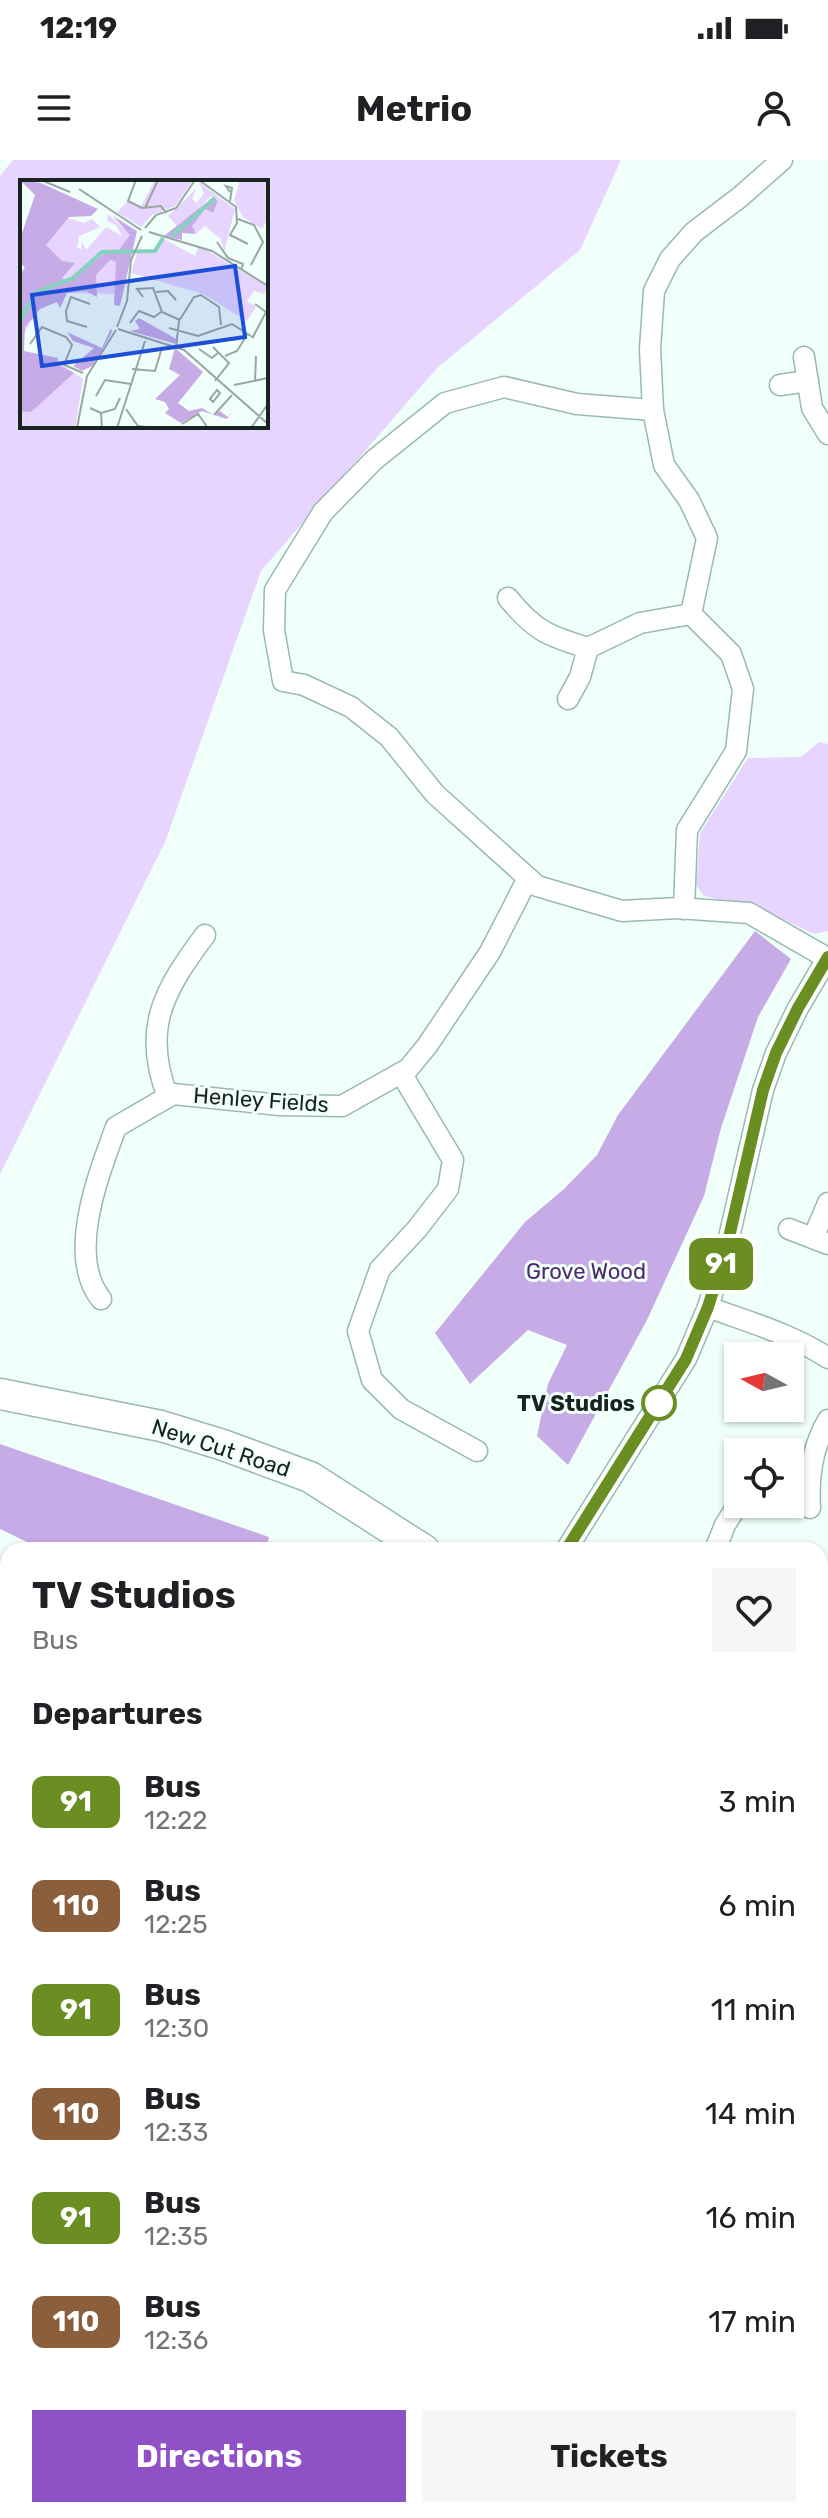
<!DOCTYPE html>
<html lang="en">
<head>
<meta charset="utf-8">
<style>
	body { margin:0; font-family:Rubik,sans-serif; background:#f6f6f6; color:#202124; height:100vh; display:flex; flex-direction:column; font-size:30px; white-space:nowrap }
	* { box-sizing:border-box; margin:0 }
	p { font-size:26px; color:#757577 }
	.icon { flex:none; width:44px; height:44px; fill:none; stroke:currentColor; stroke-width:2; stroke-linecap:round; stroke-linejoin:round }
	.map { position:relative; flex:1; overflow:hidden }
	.drawer { position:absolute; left:0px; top:1382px; width:828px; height:976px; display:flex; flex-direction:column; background:#fff; border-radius:24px 24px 0 0; box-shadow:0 2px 6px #0004 }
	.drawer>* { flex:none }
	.badge { padding:0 16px; border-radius:12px; font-size:28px; line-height:52px }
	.needle { width:52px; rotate:278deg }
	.buttons { position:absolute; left:724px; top:1182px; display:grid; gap:16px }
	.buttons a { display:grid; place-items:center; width:80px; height:80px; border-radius:0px; background:#fff; box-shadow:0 2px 6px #0004; font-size:40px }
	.map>.badge { position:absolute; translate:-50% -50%; box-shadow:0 0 0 4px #fff }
	h2 { padding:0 32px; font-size:30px; line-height:72px }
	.round { display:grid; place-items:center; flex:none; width:84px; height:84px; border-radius:0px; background:#f6f6f6 }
	.head { display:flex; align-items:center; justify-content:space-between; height:136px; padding:0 32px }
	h1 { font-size:38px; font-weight:700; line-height:60px }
	.cta { display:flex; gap:16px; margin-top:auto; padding:16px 32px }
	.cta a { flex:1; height:92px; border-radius:0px; background:#9051c7; color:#fff; font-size:32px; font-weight:700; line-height:92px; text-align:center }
	.cta a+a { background:#f6f6f6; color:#202124 }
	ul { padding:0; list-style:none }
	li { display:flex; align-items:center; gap:24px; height:104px; padding:0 32px }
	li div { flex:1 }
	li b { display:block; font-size:30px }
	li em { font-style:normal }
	li .badge { min-width:88px; font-weight:700; text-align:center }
	.status { display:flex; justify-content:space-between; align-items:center; height:56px; padding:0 40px; background:#fff; direction:ltr }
	.status svg { height:22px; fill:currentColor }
	header { display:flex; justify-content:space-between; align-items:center; height:104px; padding:0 32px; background:#fff; font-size:36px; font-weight:700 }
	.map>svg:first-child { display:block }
	.green { fill:#e7d4ff; fill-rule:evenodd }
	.forest { fill:#c7abe6 }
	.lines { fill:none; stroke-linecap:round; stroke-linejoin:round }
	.stream { stroke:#629f8e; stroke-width:6 }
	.building { fill:#a6f8e1; stroke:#8aaca1; stroke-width:2 }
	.street-casing { stroke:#98bab0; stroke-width:23 }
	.secondary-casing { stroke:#98bab0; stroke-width:33 }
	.street { stroke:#fff; stroke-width:20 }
	.secondary { stroke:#fff; stroke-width:30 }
	.line-casing { stroke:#fff; stroke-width:18 }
	.line { stroke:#6b8e23; stroke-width:12 }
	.stop-dot { fill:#fff; stroke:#6b8e23; stroke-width:4 }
	.labels { text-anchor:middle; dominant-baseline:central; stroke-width:6; stroke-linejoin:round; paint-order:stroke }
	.street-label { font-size:22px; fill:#16231f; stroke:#f1fffa }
	.park-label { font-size:22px; fill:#4e296e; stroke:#f1fffa }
	.stop-label { font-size:22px; font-weight:bold; fill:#16231f; stroke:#f1fffa; text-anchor:end }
	.inset-river { fill:none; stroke:#83d4bd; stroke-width:4 }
	.inset-road { fill:none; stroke:#99a7a2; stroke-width:2 }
	.view { fill:#1d4ed8; fill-opacity:0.15; stroke:#1d4ed8; stroke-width:4 }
	.inset-edge { fill:none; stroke:#16231f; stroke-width:4 }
</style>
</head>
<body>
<div class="status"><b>12:19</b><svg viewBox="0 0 49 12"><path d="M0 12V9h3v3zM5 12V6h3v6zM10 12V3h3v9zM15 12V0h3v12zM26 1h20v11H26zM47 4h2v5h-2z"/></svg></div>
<header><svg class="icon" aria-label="menu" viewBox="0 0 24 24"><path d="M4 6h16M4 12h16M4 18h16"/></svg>Metrio<svg class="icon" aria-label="person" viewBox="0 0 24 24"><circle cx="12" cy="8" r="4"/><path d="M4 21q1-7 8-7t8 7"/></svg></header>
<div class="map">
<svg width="828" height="2358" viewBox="0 0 828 2358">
	<rect width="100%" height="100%" fill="#f1fffa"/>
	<g class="green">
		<path d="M13,0H621L580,90L437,208L261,411L165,682L0,1014V16ZM22,22H266V266H22Z"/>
		<path d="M819,582L828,584V771L814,774L766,751L704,736L696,725L700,673L748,598L801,597Z"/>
	</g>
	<g class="forest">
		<path d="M755,771L791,799L758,857L721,968L704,1036L647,1160L568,1305L537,1276L548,1224L567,1185L528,1170L470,1224L435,1173L525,1062L564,1029L597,995L618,955Z"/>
		<path d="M0,1284L269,1377L266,1390H44L0,1369Z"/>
		<path d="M8,1627V2350H227L234,2358H0V1628Z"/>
		<path d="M820,1683L828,1691V1884L820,1867Z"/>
		<path d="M820,2186L828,2190V2358H699L702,2350H820Z"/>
	</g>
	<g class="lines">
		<g class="stream">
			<path d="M0,2335L8,2347"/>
			<path d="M10,2350L15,2358"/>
		</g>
	</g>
	<path class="building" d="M444,2350H569L564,2358H457Z"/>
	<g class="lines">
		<defs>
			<g id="street">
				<path d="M804,197L812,248L828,274"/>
				<path d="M780,225L808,221"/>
				<path d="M653,250L577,244L504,227L445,243L374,300L323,352L275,430L274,470L283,521L304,525L351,547L389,577L435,634L537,726L622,751L678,748L749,753L827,798"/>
				<path d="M508,438C535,471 548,476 588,488L640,463L691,454"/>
				<path d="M568,539L580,517L588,488"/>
				<path d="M684,749L687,670L736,591L743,529L731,494L691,454L707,378L689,340L664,305L653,250L650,189L654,131L670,99L694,72L740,37L782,0"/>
				<path d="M401,913L453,1000L448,1029L417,1069L380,1109L358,1171L372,1220L401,1249L477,1291"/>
				<path d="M168,937C141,869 164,830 205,775"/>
				<path d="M789,1069L828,1084"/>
				<path d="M813,1078L828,1043"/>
				<path d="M101,1139C66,1095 99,1014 116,967L173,934L280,945L342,946L408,909L427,886L490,792L528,718"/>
				<path d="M708,1147C748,1162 792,1174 828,1198"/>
				<path d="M810,1348C808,1317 812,1287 828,1260"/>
				<path d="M566,1390L686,1199L708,1147L727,1086L763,930L776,893L798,848L828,797"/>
				<path d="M715,1390L725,1365L738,1344"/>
			</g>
			<g id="secondary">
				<path d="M0,1234L161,1266L223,1285L310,1317L424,1390"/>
				<path d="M820,1654L828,1662"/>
			</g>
		</defs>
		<use href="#street" class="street-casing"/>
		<use href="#secondary" class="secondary-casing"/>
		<use href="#street" class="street"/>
		<use href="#secondary" class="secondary"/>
	</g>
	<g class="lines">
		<defs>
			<path id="line" d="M566,1390L686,1199L708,1147L727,1086L763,930L776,893L798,848L828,797"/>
		</defs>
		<use href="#line" class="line-casing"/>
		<use href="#line" class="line"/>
	</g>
	<circle class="stop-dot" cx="659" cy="1243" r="16"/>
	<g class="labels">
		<g class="street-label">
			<text transform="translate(261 940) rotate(4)">Henley Fields</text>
			<text transform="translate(221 1288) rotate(18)">New Cut Road</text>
		</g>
		<g class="park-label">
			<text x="586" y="1111">Grove Wood</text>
		</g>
		<g class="stop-label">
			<text x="635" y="1243">TV Studios</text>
		</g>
	</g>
	<g transform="translate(20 20)">
		<rect width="248" height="248" fill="#f1fffa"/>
		<path d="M135,0H173L155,26L132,35L121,47L97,32L109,20L121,26ZM220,0H248V38L242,49L223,37L214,21ZM179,2L215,29L204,72L201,59L185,46L176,54L171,46L185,29L193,33L198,21L191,16L159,48L148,36L176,9L172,19L177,23L184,13ZM88,34L111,55L98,71H89L51,100L76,95L89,80L108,83L103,114L47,113L19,129L1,158L0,96L5,87L0,83V59L26,65L48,38L64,43L72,39L80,47L59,56L57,68L62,69L61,60L66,70L86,47L102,56L96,45L87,41ZM144,59L175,76L178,67L190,72L248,107L244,114L234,111L227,121L236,127L227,141L183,114L111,93L117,73L136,72ZM0,177L37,181L63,199L55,248H0Z" fill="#e7d4ff"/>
		<path d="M0,0L21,3L78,29L71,36L49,37L26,65L42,81L55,83L42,98L48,102L89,70L98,71L110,55L93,36L117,51L100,126L94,125L96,82L90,80L76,95L77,117L66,111L47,113L40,128L37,122L20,129L5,147L4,171L38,178L37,184L54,193L11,232L0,231V96L5,87L0,83V59L15,15ZM192,18L198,21L193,33L185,29L172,46L176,54L162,53V60L144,56ZM119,138L158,160L156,164L110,151L120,149L115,141ZM91,148L92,152L74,185L62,191L53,186L74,168L53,161L47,152L82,168ZM155,168L183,192L158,223L169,231L182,228L194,235L200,231L208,237L213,231L207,239L182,231L161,243L145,233L149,229L145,222L135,219L160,195L149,189Z" fill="#c7abe6"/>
		<path class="inset-river" d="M152,56L195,18M0,140L17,112L53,98L82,72L135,71L143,58"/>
		<path class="inset-road" d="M21,0L50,12M116,0L108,21L122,28L141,26L146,33M179,0L216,27L217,43L210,55L228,64M59,9L121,50M210,21L212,8L206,6L210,12M125,28L138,0M218,39L234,45L243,62L231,85M125,48L136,35L156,28L175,0M129,52L192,71L248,106M197,62L208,78L223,84L221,90M136,112L148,111L156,120M123,117L117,109L133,108L142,132L160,140M110,143L119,131L134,137L141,132M67,147L47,141L46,131L51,117L70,124M97,147L107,121L111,80L122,56M149,148L178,156L212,144L234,158M98,149L164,170L248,244M233,157L246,132L235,124M10,164L22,147L46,157L52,165L44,185M156,167L159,141L174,117L181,115L199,127L201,145M193,167L209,183L195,201M179,169L192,178L199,172M205,176L217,171L227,155M40,183L63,193M112,189L135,191L141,171M235,201L236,176M214,205L248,198M197,210L200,213L193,222L190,219ZM76,216L85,200L111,204M70,228L81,233L82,248M106,229L118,246L134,248M81,233L95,229L100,218M194,235L212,215M162,244L178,234L188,248M57,248L67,196L96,150M97,248L125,161M231,248L248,224"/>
		<path class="view" d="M215,86L225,157L22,186L12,115Z"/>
		<rect width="248" height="248" class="inset-edge"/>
	</g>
</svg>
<div class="buttons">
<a><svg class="needle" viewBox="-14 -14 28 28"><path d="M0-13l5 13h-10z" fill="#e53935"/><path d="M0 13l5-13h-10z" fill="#757577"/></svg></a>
<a><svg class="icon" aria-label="locate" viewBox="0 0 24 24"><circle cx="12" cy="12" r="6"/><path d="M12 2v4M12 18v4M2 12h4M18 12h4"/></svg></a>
</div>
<b class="badge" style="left:721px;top:1104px;background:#6b8e23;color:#fff">91</b>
<section class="drawer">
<div class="head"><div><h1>TV Studios</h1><p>Bus</p></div><a class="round"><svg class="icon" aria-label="heart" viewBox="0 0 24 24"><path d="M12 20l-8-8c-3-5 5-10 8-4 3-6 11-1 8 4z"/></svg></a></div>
<h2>Departures</h2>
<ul>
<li><span class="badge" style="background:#6b8e23;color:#fff">91</span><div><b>Bus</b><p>12:22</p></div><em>3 min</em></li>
<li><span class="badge" style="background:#8b5e3c;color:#fff">110</span><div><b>Bus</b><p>12:25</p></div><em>6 min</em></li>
<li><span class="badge" style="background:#6b8e23;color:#fff">91</span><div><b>Bus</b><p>12:30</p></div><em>11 min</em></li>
<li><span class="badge" style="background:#8b5e3c;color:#fff">110</span><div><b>Bus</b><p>12:33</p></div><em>14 min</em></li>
<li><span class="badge" style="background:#6b8e23;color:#fff">91</span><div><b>Bus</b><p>12:35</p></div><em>16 min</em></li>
<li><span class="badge" style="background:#8b5e3c;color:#fff">110</span><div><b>Bus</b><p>12:36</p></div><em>17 min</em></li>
</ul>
<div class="cta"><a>Directions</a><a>Tickets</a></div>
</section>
</div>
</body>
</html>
